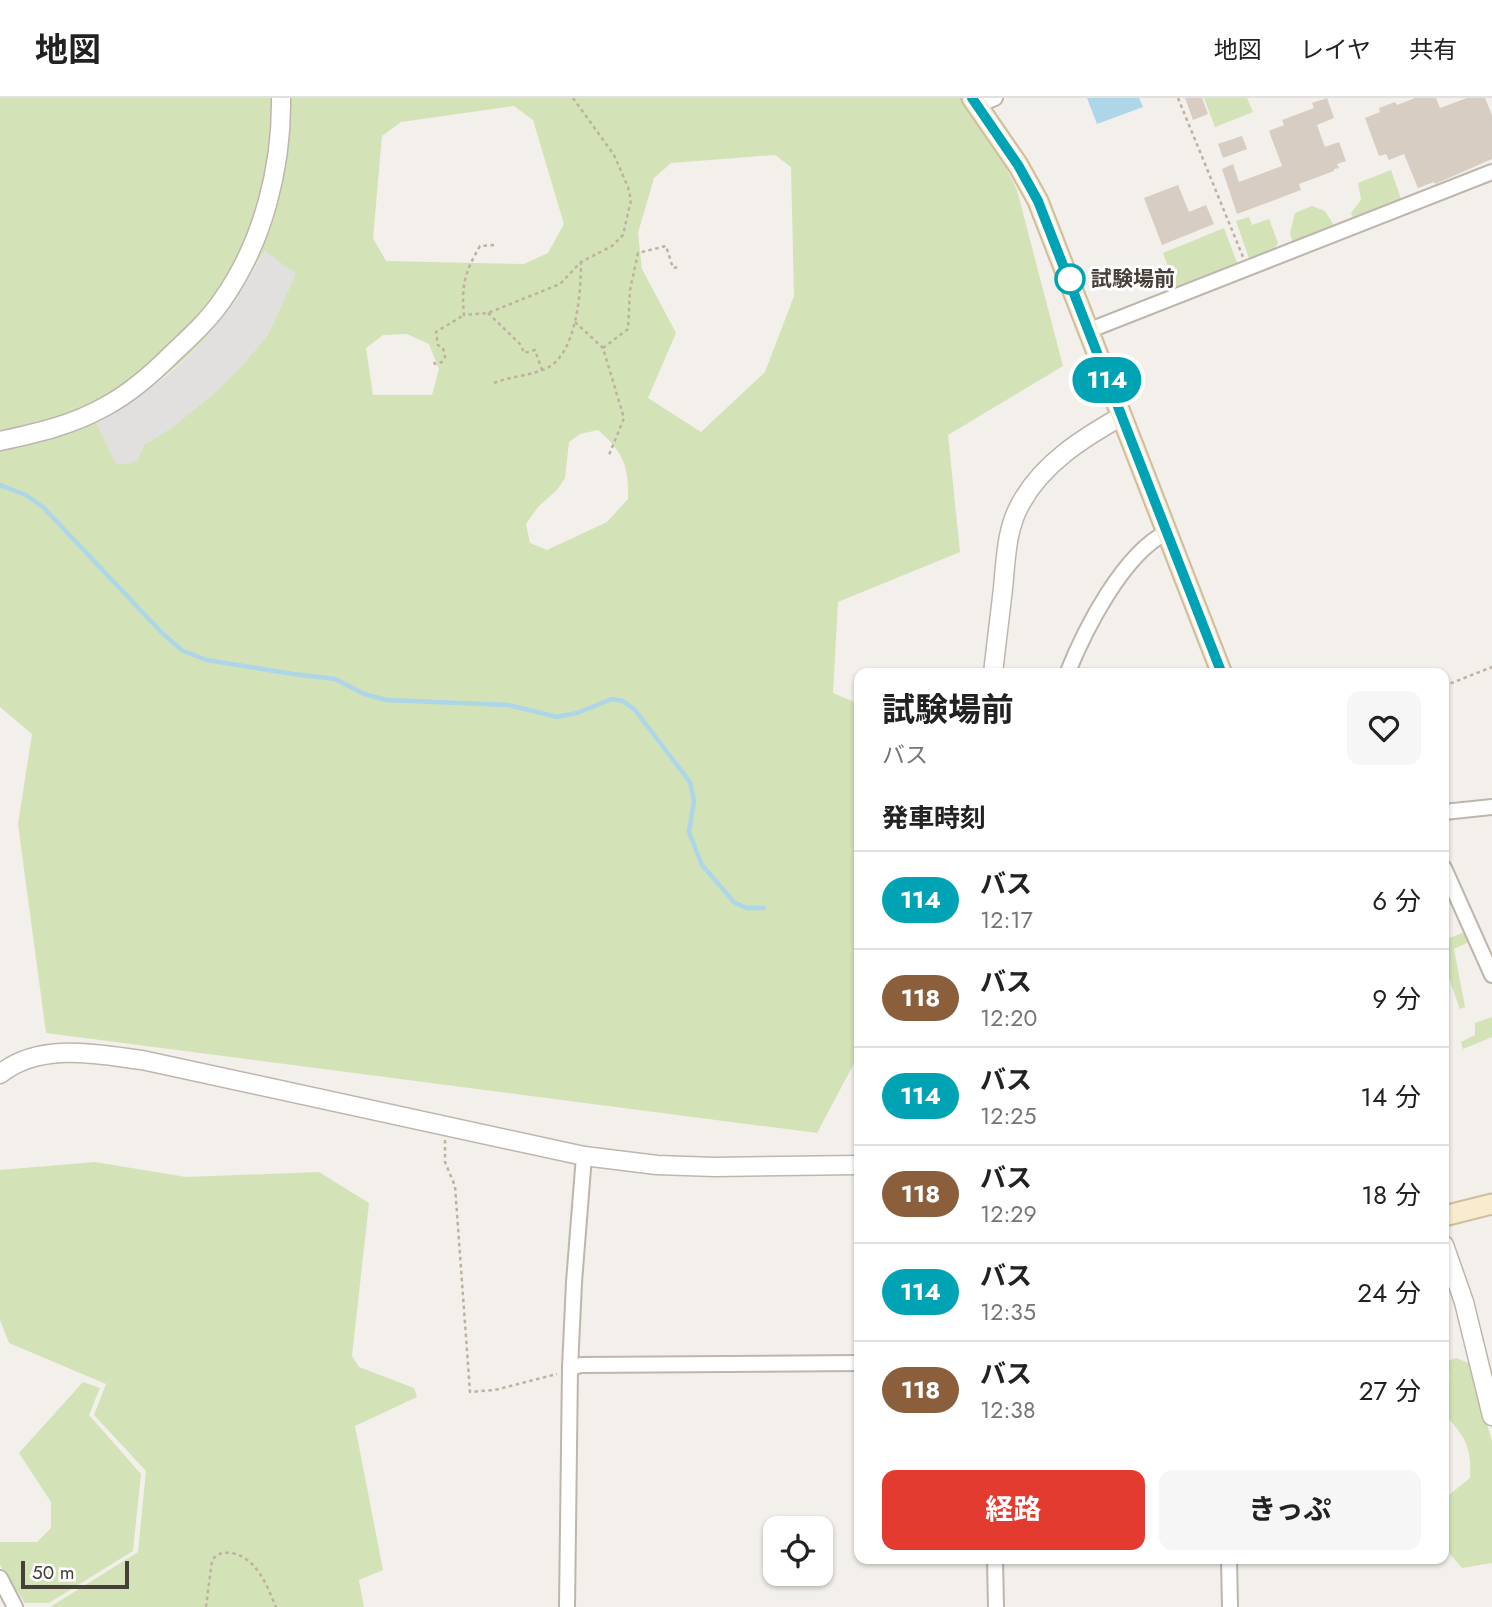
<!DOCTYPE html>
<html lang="ja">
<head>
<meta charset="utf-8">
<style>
	body { margin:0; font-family:Jost,"Noto Sans JP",sans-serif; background:#f6f6f6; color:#222; height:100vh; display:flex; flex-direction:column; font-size:26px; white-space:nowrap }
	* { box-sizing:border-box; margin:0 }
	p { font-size:23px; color:#767676 }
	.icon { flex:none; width:38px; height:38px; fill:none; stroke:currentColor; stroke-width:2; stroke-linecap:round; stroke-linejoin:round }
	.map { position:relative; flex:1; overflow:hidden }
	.side { position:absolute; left:854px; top:570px; width:595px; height:896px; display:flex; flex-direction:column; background:#fff; border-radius:14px; box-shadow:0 2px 5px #0004 }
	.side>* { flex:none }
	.badge { padding:0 14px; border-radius:23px; font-size:24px; line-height:46px }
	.buttons { position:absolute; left:763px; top:1418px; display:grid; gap:14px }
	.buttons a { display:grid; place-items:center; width:70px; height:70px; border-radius:14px; background:#fff; box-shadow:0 2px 5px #0004; font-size:35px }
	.scale { position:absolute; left:21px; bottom:18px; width:108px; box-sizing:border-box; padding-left:7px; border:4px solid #464039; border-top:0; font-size:19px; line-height:24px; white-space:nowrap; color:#464039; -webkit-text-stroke:5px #fff; paint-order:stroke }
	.map>.badge { position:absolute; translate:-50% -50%; box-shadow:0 0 0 4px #fff }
	h2 { padding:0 28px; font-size:26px; line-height:63px }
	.round { display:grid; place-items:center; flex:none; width:74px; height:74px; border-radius:14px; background:#f6f6f6 }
	.summary { display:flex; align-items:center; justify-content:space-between; height:119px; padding:0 28px }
	h1 { font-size:33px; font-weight:700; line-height:52px }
	.primary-button { display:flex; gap:14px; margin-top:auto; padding:14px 28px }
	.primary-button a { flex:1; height:80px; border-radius:14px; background:#e43b30; color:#fff; font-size:28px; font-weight:700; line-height:80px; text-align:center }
	.primary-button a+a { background:#f6f6f6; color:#222 }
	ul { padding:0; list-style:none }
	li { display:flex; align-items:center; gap:21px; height:98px; padding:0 28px; border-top:2px solid #e0e0e0 }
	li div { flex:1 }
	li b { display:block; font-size:26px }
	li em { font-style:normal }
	li .badge { min-width:77px; font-weight:700; text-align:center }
	header { display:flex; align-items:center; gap:42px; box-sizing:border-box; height:98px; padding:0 35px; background:#fff; border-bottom:2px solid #e0e0e0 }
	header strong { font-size:33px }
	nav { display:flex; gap:38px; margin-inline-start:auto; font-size:24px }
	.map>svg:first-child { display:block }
	.green { fill:#d3e3b7; fill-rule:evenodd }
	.parking { fill:#e2e0de }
	.water { fill:#add6e9 }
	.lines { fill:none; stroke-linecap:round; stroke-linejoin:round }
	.stream { stroke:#add6e9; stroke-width:4.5 }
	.building { fill:#d7cdc3 }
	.minor-casing { stroke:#beb6ad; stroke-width:18 }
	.tertiary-casing { stroke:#beb6ad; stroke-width:21 }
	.secondary-casing { stroke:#cebd9e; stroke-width:23 }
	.path { stroke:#beb1a0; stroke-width:2.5; stroke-dasharray:3.5 3.5; stroke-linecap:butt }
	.minor { stroke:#fff; stroke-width:14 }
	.tertiary { stroke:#fff; stroke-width:18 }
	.secondary { stroke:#f9ebce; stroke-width:19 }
	.line-casing { stroke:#fff; stroke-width:16 }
	.line { stroke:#00a3b4; stroke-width:10 }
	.stop-dot { fill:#fff; stroke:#00a3b4; stroke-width:3.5 }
	.labels { text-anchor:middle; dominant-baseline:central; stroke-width:6; stroke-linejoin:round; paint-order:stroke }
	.stop-label { font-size:21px; font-weight:bold; fill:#464039; stroke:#fff; text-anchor:start }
</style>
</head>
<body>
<header>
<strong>地図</strong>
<nav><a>地図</a><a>レイヤ</a><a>共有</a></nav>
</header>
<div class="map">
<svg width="1492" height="1509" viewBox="0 0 1492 1509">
	<rect width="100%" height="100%" fill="#f3efea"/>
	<g class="green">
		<path d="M0,0H972L1017,92L1063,268L948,337L960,454L838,504L833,595L859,606V956L817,1035L46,935L18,726L32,636L0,609ZM514,8L533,22L564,126L548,155L524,166L386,163L373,140L382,38L401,24ZM775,57L791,69L794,198L765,274L701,334L648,300L676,235L642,171L638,135L654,80L671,65ZM265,153L269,235C233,280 193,317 144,347L96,325C146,294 193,261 228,213C242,194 251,172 265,153ZM407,236L429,246L439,271L432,297H373L366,250L383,237ZM598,332C623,354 629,367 628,401L607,424L547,452L530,445L526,426L538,409L557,392L565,380L569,344L580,336Z"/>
		<path d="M1204,0H1247L1253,14L1215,29Z"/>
		<path d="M1391,72L1401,101L1400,105L1354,122L1351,115L1361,102L1358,85Z"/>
		<path d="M1312,108L1325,113L1335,129L1293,146L1290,135L1295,115Z"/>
		<path d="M1249,119L1252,127L1269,121L1278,145C1273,154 1260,162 1249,160L1236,123Z"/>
		<path d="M1224,130L1238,167L1176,191L1163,155Z"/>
		<path d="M1465,834L1469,844L1454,851L1465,909L1460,911L1444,867V842Z"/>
		<path d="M1492,919V939L1463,951L1461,944L1475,937V925Z"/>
		<path d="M95,1064L186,1079L319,1074L369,1105L352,1258L359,1269L414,1290L417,1299L355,1328L383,1472L359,1482L364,1509H50L138,1454L146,1373L94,1317L106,1286L9,1245L0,1222V1072Z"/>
		<path d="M1456,1260L1469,1265L1492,1343V1465L1462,1470L1444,1449V1401L1470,1380C1472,1349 1465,1338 1444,1316V1284L1450,1280L1447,1263Z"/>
		<path d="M83,1284L100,1290L89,1317L141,1376L133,1453L49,1505H25L0,1467V1444H37L51,1430V1404L19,1355Z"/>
	</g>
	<path class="parking" d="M265,153L296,176L269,235L244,266L216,294L173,329L144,347L138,362L129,366H116L96,325L135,301L169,276L194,253L229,212Z"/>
	<path class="water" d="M1087,0H1139L1143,9L1097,26Z"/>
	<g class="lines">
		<path class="stream" d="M0,387L26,397L44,410L163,536L183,553L207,562L293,576L335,581L364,596L386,602L508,607L557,619L577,615L612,601L623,603L635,612L690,684L694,703L689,734L702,767L734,804L746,810H764"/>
	</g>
	<g class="building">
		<path d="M1185,0H1202L1208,16L1193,22Z"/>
		<path d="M1327,0L1334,20L1317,27L1325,49L1339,44L1346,63L1337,66L1339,70L1334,71V73L1299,86L1301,92L1237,116L1222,71L1233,66L1239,84L1282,68L1269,33L1284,27L1282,22L1314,10L1312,5Z"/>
		<path d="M1415,0H1436L1440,10L1467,0H1485L1492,17V61L1435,86L1434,84L1418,90L1404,56L1389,62L1386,56L1379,58L1365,20L1380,14L1379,10L1395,4L1397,7Z"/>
		<path d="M1242,38L1247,51L1223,60L1218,46Z"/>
		<path d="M1178,87L1189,114L1206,107L1214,126L1162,147L1144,100Z"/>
	</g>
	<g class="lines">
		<defs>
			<g id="minor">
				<path d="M978,7L995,0"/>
				<path d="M1090,232L1492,74"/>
				<path d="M1067,576C1085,531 1123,456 1167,434"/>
				<path d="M1444,714L1492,709"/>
				<path d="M1444,770L1492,877"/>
				<path d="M570,1270L581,1267L859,1265"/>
				<path d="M995,1461L996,1509"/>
				<path d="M1229,1461L1230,1509"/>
				<path d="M0,1480L15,1509"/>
				<path d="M567,1509L570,1270L574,1184L584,1058"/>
			</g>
			<g id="tertiary">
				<path d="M0,343C37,335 73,327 106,308C130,295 153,275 172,256C190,239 209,222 223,201C263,144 282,69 281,0"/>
				<path d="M993,576C996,547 1000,518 1003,490C1006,461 1006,431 1021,405C1043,365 1083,340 1122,318"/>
				<path d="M0,976C40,944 95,956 142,962L584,1058L657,1067L715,1069L859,1067"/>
				<path d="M1444,1147L1464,1204L1492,1318"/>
			</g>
			<g id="secondary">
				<path d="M972,0L1018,67L1038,103L1222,576"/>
				<path d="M1444,1118L1492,1106"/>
			</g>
		</defs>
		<use href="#minor" class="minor-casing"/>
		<use href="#tertiary" class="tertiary-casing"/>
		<use href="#secondary" class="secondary-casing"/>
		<g class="path">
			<path d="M1178,0L1243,159"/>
			<path d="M494,147L480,148C465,174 461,187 464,217L488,215L560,186L581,164L612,148L623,137L631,102L628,89L614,57L573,0"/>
			<path d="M488,215L521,247L524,255L535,252L542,272"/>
			<path d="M575,224L603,250L624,320L609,357"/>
			<path d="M603,250L628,231L630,192L638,155L666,148L673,170L678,169"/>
			<path d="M434,264L435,266L442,264L445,259L443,250L438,247L436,234L464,217"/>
			<path d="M494,285C511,278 530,278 547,270C577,255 581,193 581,164"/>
			<path d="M1444,588L1492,569"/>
			<path d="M445,1042V1064L455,1088L470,1294L495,1292L557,1276"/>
			<path d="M206,1509L212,1462C218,1455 223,1454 232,1455C257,1460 267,1488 276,1509"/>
		</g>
		<use href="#minor" class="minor"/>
		<use href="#tertiary" class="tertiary"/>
		<use href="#secondary" class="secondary"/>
	</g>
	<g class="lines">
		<defs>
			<path id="line" d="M972,0L1018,67L1038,103L1222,576"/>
		</defs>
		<use href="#line" class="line-casing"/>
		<use href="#line" class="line"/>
	</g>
	<circle class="stop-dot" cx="1070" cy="181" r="14"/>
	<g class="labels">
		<g class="stop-label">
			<text x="1091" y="181">試験場前</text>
		</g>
	</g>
</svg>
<div class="buttons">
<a><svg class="icon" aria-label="locate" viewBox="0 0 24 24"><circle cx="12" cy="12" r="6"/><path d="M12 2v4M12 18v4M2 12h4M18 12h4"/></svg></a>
</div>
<div class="scale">50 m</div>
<b class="badge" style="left:1107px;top:282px;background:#00a3b4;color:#fff">114</b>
<section class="side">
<div class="summary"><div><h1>試験場前</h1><p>バス</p></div><a class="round"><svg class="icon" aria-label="heart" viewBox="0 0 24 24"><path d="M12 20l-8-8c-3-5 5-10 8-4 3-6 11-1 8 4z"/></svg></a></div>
<h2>発車時刻</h2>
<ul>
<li><span class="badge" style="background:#00a3b4;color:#fff">114</span><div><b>バス</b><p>12:17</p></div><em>6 分</em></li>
<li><span class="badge" style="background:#8b5e3c;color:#fff">118</span><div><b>バス</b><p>12:20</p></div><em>9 分</em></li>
<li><span class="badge" style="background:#00a3b4;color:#fff">114</span><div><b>バス</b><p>12:25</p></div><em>14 分</em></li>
<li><span class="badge" style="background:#8b5e3c;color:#fff">118</span><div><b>バス</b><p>12:29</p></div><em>18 分</em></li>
<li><span class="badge" style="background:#00a3b4;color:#fff">114</span><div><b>バス</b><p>12:35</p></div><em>24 分</em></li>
<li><span class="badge" style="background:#8b5e3c;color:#fff">118</span><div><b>バス</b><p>12:38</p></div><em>27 分</em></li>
</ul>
<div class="primary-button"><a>経路</a><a>きっぷ</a></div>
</section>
</div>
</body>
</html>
